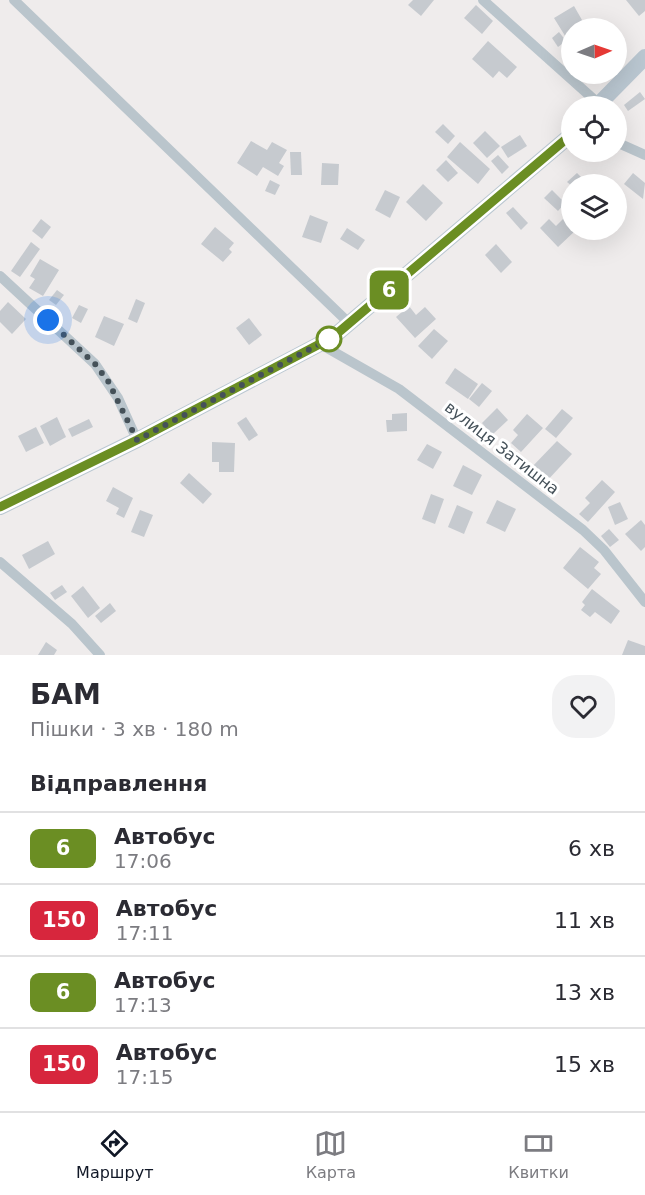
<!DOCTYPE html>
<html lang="uk">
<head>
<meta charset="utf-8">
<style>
	body { margin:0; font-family:"DejaVu Sans",sans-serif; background:#f2f2f3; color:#2b2b33; height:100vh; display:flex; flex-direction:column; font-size:22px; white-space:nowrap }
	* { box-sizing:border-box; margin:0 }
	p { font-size:20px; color:#7c7c81 }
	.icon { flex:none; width:33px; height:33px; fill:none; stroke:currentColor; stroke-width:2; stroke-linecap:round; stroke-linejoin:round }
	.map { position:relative; height:655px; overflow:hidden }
	.panel { display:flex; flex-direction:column; background:#fff; flex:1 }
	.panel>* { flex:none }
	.badge { padding:0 12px; border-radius:9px; font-size:21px; line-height:39px }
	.needle { width:39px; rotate:88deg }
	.controls { position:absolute; left:561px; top:18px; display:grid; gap:12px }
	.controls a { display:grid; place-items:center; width:66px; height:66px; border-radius:50%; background:#fff; box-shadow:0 6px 24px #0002; font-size:30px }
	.you { position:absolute; width:30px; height:30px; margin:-15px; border:4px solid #fff; border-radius:50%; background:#1a73e8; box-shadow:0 0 0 9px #1a73e833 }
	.map>.badge { position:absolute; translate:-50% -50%; box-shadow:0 0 0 3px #fff }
	h2 { padding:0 30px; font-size:22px; line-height:54px }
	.round { display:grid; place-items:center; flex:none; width:63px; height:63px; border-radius:24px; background:#f2f2f3 }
	.head { display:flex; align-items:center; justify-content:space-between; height:102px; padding:0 30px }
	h1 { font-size:28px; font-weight:800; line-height:45px }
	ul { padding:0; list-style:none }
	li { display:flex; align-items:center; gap:18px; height:72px; padding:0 30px; border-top:2px solid #e1e1e2 }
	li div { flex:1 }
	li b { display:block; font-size:22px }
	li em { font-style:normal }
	li .badge { min-width:66px; font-weight:700; text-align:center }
	.menu { display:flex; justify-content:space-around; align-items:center; height:84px; border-top:2px solid #e1e1e2; background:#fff; font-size:16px; color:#7c7c81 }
	.menu a { display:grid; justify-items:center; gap:3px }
	.menu .current { color:#111827 }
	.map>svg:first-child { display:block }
	.building { fill:#c6cacf }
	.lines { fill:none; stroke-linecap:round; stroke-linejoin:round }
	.street { stroke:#bac5cc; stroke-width:10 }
	.secondary { stroke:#bac7d1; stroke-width:16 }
	.line-casing { stroke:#fff; stroke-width:14 }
	.line { stroke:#6b8e23; stroke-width:9 }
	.walk { stroke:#455159; stroke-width:6; stroke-dasharray:0 10.8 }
	.stop-dot { fill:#fff; stroke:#6b8e23; stroke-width:3 }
	.labels { text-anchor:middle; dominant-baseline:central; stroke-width:6; stroke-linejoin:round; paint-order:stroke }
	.street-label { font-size:16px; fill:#455159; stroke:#fff }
</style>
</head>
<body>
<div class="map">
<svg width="645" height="655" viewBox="0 0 645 655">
	<rect width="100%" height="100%" fill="#efecec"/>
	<g class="building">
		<path d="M413,0H434L421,16L408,5Z"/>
		<path d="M626,0H645V11L639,16Z"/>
		<path d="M476,5L493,21L482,34L464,18Z"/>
		<path d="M574,6L586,27L572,28V36L567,39L554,18Z"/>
		<path d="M559,32L566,41L558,47L552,38Z"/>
		<path d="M488,41L517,67L507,78L499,71L493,78L472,59Z"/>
		<path d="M640,92L645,99L628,111L624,105Z"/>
		<path d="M443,124L455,136L448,144L435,132Z"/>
		<path d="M485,131L500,146L487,158L473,143Z"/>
		<path d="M520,135L527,146L508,158L501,147Z"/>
		<path d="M251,141L267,150L272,142L287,150L279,163L284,166L278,176L263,167L257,176L237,163Z"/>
		<path d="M460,142L490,169L478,184L447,157Z"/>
		<path d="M290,152H301L302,175H291Z"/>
		<path d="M498,155L509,167L502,174L491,161Z"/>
		<path d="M446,160L458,173L448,182L436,170Z"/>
		<path d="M322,163L339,164L338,185H321Z"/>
		<path d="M577,173L588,184L572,186L567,182Z"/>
		<path d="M633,173L645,183L643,199L624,184Z"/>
		<path d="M270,180L280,185L275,195L265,191Z"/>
		<path d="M423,184L443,203L426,221L406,202Z"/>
		<path d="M385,190L400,197L390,218L375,210Z"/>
		<path d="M552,190L565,203L558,211L544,198Z"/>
		<path d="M513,207L528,223L521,230L506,213Z"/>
		<path d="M310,215L328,222L321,243L302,237Z"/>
		<path d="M564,218L572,225V230H576L558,247L540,228L549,219L556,226Z"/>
		<path d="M41,219L51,227L42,239L32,231Z"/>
		<path d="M215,227L234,243L229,249L232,252L223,262L201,244Z"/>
		<path d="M347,228L365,240L358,250L340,239Z"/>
		<path d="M31,242L40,249L20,277L11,271Z"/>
		<path d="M496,244L512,262L501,273L485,255Z"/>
		<path d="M40,259L59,270L43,296L29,288L35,279L30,276Z"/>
		<path d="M57,290L64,295L56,305L49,300Z"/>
		<path d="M136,299L145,303L137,323L128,319Z"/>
		<path d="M8,302L26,319L12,334L0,322V311Z"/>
		<path d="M79,305L88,309L81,323L72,318Z"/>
		<path d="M409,306L416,315L425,307L436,319L415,338L396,317Z"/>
		<path d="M104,316L124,324L114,346L95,337Z"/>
		<path d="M249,318L262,335L249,345L236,328Z"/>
		<path d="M434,329L448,341L432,359L418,346Z"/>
		<path d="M455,368L478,384L468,399L445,383Z"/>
		<path d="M482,383L492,391L479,407L469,399Z"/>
		<path d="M497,408L508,420L492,435L482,423Z"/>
		<path d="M562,409L573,418L556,438L545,429Z"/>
		<path d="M407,413V431L387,432L386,420H392V414Z"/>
		<path d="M527,414L543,428L521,452L511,443L518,435L513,430Z"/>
		<path d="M57,417L66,437L50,446L40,426Z"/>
		<path d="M246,417L258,435L249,441L237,423Z"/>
		<path d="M89,419L93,427L72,437L68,429Z"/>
		<path d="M36,427L44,443L26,452L18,436Z"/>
		<path d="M557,441L572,454L545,483L530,469Z"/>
		<path d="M212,442L235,443L234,472H219V462H212Z"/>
		<path d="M427,444L442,452L433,469L417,460Z"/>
		<path d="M463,465L482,475L472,495L453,486Z"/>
		<path d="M189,473L212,494L203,504L180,483Z"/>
		<path d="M602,480L615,492L588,522L579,514L590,503L585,498Z"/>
		<path d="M113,487L133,498L124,518L116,514L119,508L106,501Z"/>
		<path d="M431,494L444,499L435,524L422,519Z"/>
		<path d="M497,500L516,509L505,532L486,523Z"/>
		<path d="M620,502L628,519L615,525L608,507Z"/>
		<path d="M457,505L473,512L464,534L448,527Z"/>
		<path d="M140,510L153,515L144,537L131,532Z"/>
		<path d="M641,520L645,525V547L641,551L625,534Z"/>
		<path d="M609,529L619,540L610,547L601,536Z"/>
		<path d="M48,541L55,554L29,569L22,555Z"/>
		<path d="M580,547L599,562L594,568L601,574L588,589L563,568Z"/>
		<path d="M62,585L67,592L55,600L50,593Z"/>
		<path d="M83,586L100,608L88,618L71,596Z"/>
		<path d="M592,589L620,611L611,624L595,612L590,617L581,610L585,605L582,602Z"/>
		<path d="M110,603L116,611L101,623L95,616Z"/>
		<path d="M628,640L645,646V655H622Z"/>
		<path d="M46,642L57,650L54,655H38Z"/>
	</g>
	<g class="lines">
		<g class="street">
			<path d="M14,0L350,324"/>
			<path d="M483,0L599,104"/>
			<path d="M616,142L645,155"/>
			<path d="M0,276L95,364L118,398L137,440"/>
			<path d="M320,344L399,389L583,530L604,550L645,602"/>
			<path d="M0,562L72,624L100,655"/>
		</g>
		<g class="secondary">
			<path d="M597,106L645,57"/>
			<path d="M0,507L137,440L333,337L572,134"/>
		</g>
	</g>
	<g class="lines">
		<defs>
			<path id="line" d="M0,507L137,440L333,337L572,134"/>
		</defs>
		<use href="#line" class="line-casing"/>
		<use href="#line" class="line"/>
		<path class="walk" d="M48,320L95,364L108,381L137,440L333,337L329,339"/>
	</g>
	<circle class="stop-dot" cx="329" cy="339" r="12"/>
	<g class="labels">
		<g class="street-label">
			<text transform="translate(502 448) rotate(38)">вулиця Затишна</text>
		</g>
	</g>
</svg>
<div class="controls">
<a><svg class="needle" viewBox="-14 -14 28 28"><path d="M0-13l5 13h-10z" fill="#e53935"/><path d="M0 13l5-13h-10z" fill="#7c7c81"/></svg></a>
<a><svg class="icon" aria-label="locate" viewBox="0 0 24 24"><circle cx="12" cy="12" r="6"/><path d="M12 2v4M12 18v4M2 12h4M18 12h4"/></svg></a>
<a><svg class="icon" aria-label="layers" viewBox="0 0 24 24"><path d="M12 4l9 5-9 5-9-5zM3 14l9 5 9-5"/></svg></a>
</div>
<div class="you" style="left:48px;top:320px"></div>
<b class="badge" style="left:389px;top:290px;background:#6b8e23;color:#fff">6</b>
</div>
<section class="panel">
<div class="head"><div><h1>БАМ</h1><p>Пішки · 3 хв · 180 m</p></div><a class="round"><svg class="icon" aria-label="heart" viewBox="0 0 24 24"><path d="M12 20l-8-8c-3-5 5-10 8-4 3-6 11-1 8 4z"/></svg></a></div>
<h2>Відправлення</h2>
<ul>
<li><span class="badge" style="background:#6b8e23;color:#fff">6</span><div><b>Автобус</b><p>17:06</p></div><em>6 хв</em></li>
<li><span class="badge" style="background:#d7263d;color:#fff">150</span><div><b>Автобус</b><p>17:11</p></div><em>11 хв</em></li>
<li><span class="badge" style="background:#6b8e23;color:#fff">6</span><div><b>Автобус</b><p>17:13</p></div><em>13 хв</em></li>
<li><span class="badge" style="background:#d7263d;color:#fff">150</span><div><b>Автобус</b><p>17:15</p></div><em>15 хв</em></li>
</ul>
</section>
<nav class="menu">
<a class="current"><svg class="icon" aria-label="directions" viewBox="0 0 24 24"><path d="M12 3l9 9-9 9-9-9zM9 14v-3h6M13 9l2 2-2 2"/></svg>Маршрут</a>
<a><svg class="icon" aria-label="map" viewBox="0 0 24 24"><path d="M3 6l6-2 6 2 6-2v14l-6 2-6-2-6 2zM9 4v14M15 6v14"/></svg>Карта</a>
<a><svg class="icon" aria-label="tickets" viewBox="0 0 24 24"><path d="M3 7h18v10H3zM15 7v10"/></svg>Квитки</a>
</nav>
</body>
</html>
